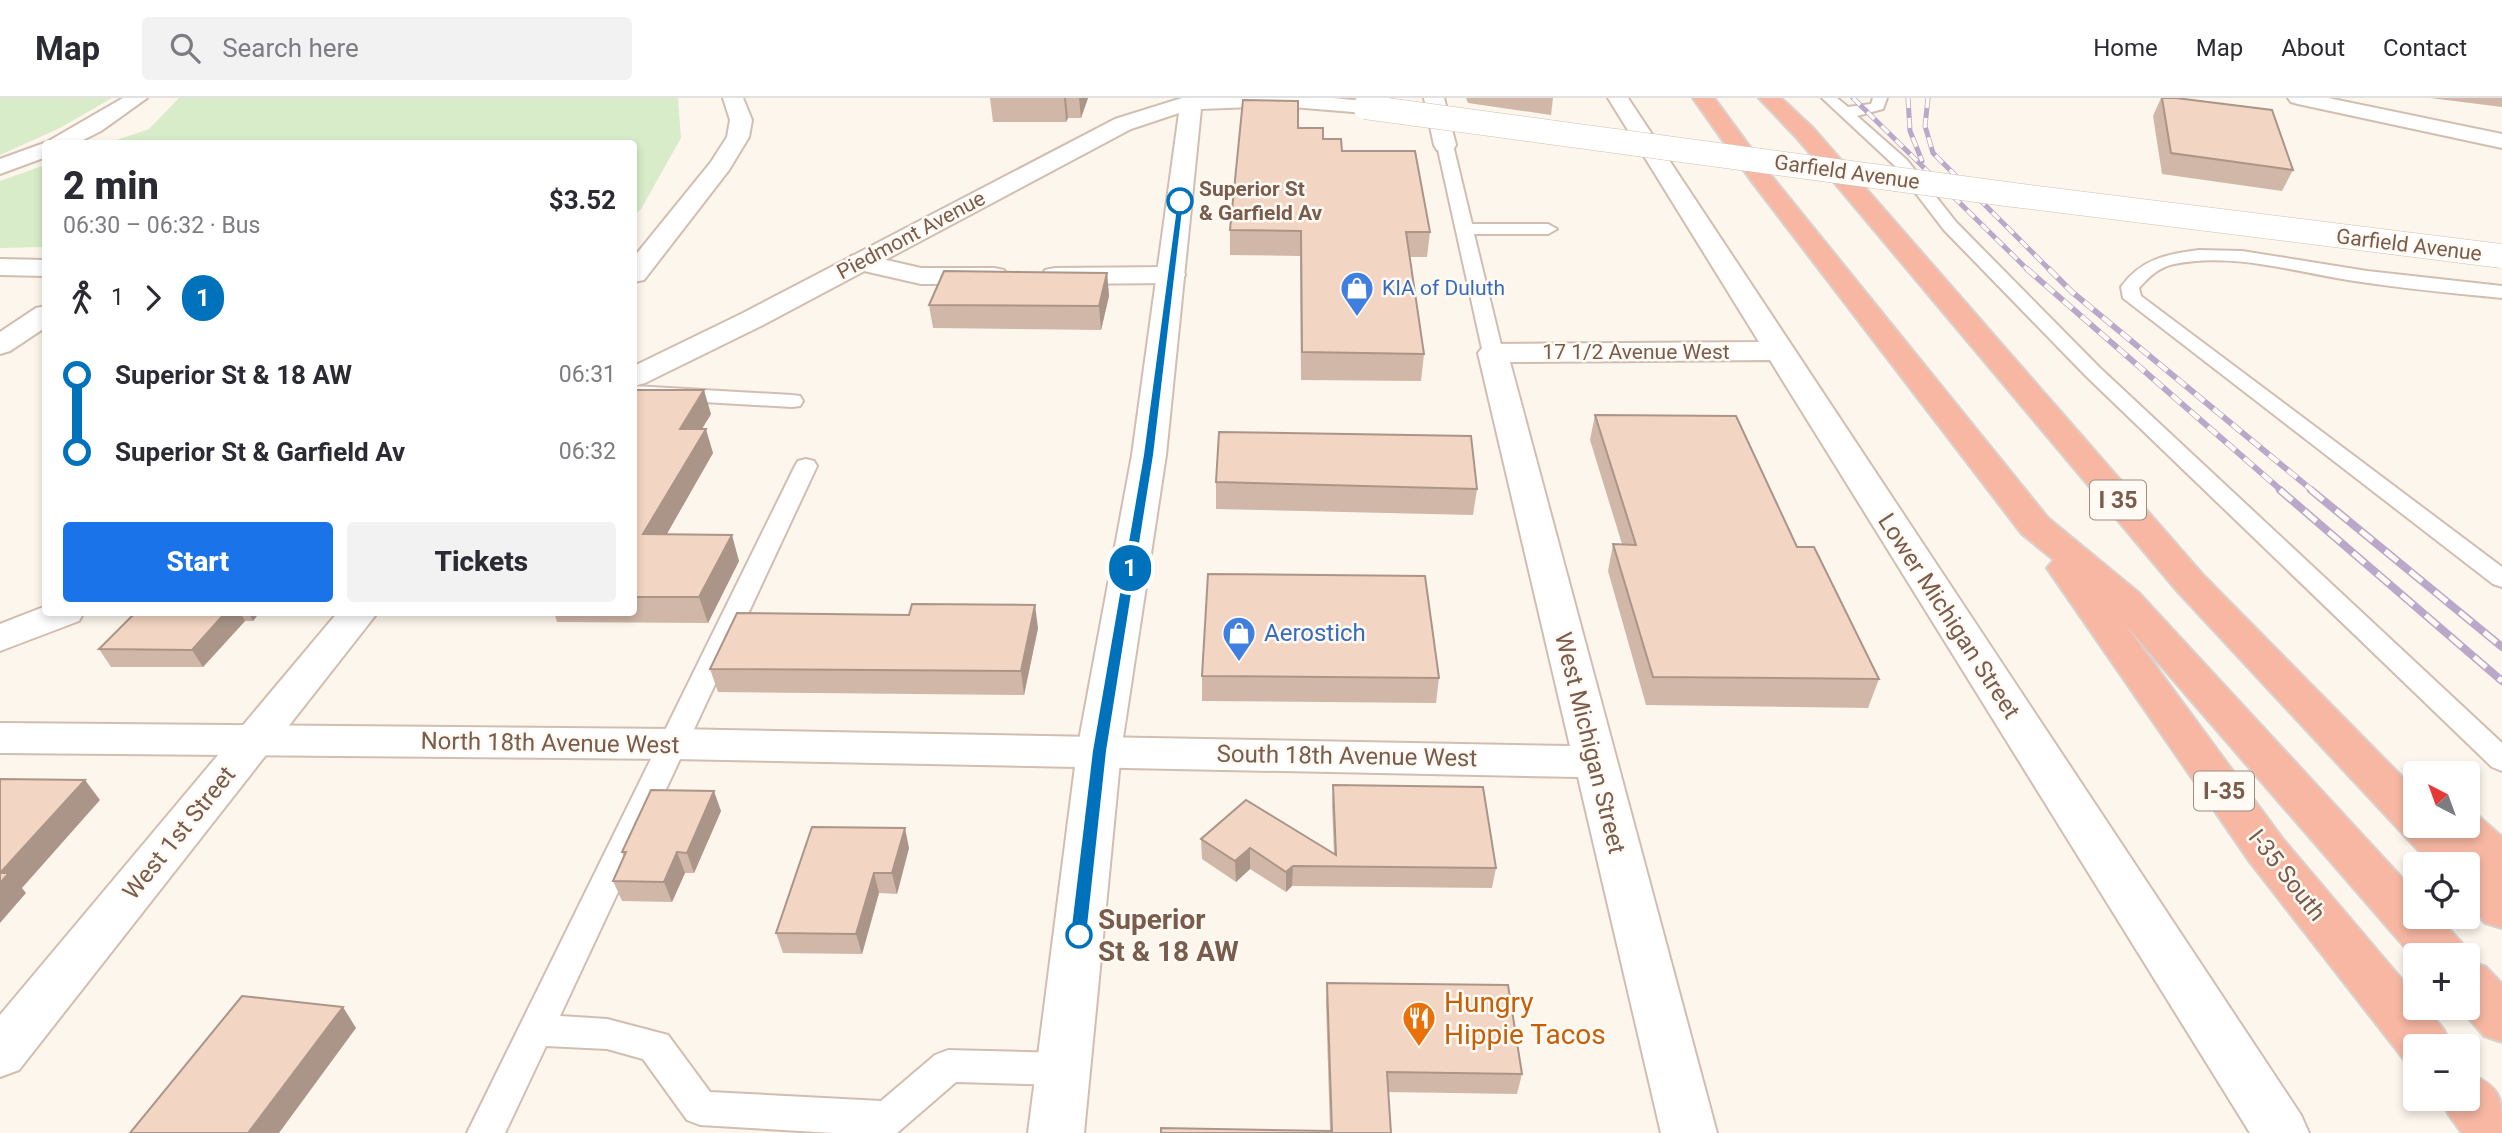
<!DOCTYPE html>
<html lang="en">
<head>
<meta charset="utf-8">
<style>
	body { margin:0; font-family:Roboto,sans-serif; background:#f2f2f3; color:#2b2b33; height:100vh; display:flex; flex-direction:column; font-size:26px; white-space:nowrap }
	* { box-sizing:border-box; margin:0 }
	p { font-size:23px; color:#7c7c81 }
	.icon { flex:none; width:38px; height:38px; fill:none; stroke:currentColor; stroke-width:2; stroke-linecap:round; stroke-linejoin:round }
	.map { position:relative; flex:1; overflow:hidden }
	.sheet { position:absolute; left:42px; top:42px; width:595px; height:476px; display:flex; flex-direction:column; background:#fff; border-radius:7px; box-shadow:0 4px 10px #0003 }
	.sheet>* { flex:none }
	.badge { padding:0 14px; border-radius:23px; font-size:24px; line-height:46px }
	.needle { width:46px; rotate:319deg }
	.buttons { position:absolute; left:2403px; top:663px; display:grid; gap:14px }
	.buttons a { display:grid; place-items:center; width:77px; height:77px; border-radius:7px; background:#fff; box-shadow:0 4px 10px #0003; font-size:35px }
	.map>.badge { position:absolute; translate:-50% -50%; box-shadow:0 0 0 4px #fff }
	.legs { display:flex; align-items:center; gap:10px; height:77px; padding:0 21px; font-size:23px }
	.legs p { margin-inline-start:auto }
	.head { display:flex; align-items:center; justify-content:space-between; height:119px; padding:0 21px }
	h1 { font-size:38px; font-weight:800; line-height:52px }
	.cta { display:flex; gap:14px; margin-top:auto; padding:14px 21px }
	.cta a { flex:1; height:80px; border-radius:7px; background:#1a73e8; color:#fff; font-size:28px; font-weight:800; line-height:80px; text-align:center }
	.cta a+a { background:#f2f2f3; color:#2b2b33 }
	ul { padding:0 21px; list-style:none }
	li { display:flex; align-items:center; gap:24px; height:77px; font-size:26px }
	li i { display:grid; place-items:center; width:10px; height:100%; margin:0 9px; background:currentColor }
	li i::after { content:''; width:18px; height:18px; margin:-9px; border:5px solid; border-radius:50%; background:#fff }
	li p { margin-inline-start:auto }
	li:first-child i { background:linear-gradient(#0000 50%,currentColor 0) }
	li:last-child i { background:linear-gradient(currentColor 50%,#0000 0) }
	header { display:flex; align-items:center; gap:42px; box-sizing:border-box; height:98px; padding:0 35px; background:#fff; border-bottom:2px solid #e1e1e2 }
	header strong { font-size:33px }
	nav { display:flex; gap:38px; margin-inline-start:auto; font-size:24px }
	.search { width:490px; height:63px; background:#f2f2f3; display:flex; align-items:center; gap:18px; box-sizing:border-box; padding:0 24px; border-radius:7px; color:#7c7c81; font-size:26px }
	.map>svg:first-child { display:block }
	.green { fill:#d8ecc9 }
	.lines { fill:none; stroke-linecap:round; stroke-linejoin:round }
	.service-casing { stroke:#d1beb0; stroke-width:4 }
	.minor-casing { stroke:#d1beb0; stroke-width:4 }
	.tertiary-casing { stroke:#d1beb0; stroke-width:4 }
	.motorway-casing { stroke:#dad1cd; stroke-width:4 }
	.service { fill:#fff; fill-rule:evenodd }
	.minor { fill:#fff; fill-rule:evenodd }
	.tertiary { fill:#fff; fill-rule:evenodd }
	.motorway { fill:#f7b7a3; fill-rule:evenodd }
	.rail-far2-casing { stroke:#b9a8c9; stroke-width:5 }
	.rail-far1-casing { stroke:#b9a8c9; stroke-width:6 }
	.rail-casing { stroke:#b9a8c9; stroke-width:8 }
	.rail-far2 { stroke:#fffaf3; stroke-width:3.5; stroke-dasharray:10; stroke-linecap:butt }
	.rail-far1 { stroke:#fffaf3; stroke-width:4.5; stroke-dasharray:12; stroke-linecap:butt }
	.rail { stroke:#fffaf3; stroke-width:5; stroke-dasharray:16; stroke-linecap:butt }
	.tertiary-bridge-casing { stroke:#d1beb0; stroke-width:25; stroke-linecap:butt }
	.tertiary-bridge { stroke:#fff; stroke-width:24 }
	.wall { fill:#d1b7a8 }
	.shaded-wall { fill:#aa9588 }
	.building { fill:#f3d5c3; stroke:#aa9588; stroke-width:2 }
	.line-1 { fill:#0072bc; stroke:#fff; stroke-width:2 }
	.stop-1-dot { fill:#fff; stroke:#0072bc; stroke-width:3.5 }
	.labels { text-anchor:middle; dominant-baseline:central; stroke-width:5; stroke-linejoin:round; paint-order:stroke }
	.far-street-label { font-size:21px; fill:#7a5c4d; stroke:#fffaf3 }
	.far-stop-label { font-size:21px; font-weight:bold; fill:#7a5c4d; stroke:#fffaf3; text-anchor:start }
	.far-shop-label { font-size:21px; fill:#366cbe; stroke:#fffaf3; text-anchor:start }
	.shield { fill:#fffaf3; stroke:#a28b7f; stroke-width:2 }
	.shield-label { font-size:23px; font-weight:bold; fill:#7a5c4d }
	.street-label { font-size:24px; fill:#7a5c4d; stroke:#fffaf3 }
	.shop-label { font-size:24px; fill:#366cbe; stroke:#fffaf3; text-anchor:start }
	.near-stop-label { font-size:28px; font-weight:bold; fill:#7a5c4d; stroke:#fffaf3; text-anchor:start }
	.near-food-label { font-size:28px; fill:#c56008; stroke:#fffaf3; text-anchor:start }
</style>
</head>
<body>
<header>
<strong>Map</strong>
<div class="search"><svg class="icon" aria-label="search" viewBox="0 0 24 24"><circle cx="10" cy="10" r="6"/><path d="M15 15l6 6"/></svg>Search here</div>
<nav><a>Home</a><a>Map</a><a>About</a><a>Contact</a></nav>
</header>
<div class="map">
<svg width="2502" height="1035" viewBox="0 0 2502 1035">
	<rect width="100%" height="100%" fill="#fdf6ec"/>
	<g class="green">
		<path d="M0,0H112L60,30L0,57Z"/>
		<path d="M179,0H678L681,40L641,111L634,118V46L108,45L149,31Z"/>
		<path d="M45,67V149L0,150V83Z"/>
	</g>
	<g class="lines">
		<defs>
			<g id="service">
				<path d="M1822,0H1837L1848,9L1871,6L1873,0H1887L1883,11L1857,18L1907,62L1956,124L2100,270L2502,645V673L2492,669L2086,278L1944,132L1895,68Z"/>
				<path d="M1445,42L1453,47L1472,126H1548L1557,131L1548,136H1474L1503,255L1500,259H1486L1483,255L1437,47Z"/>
				<path d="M2199,152L2242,153L2367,173L2502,188V200C2451,195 2399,190 2348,182C2292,173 2231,154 2174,166C2159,169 2149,179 2139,190L2141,198L2185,231L2502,469V489L2493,486L2123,200L2121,189C2141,161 2167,156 2199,152Z"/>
				<path d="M634,288L792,297L800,298L803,303L800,308L792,309L634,300Z"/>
				<path d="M806,361L814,363L817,368L560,918L607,921L668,937L710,994L881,1003L935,957L948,952L1064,955L1077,960L1082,971L1077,982L1064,987L956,984L897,1035H834L700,1027L687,1022L643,961L607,951L546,948L505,1035H467L795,368L798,363Z"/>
			</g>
			<g id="minor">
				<path d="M1424,0H1444L1456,47L1453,52H1437L1434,47Z"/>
				<path d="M1608,0H1628L2301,1017L2309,1035H2250L1770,262L1510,264L1717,1035H1661L1578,679L674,661L0,655V625L674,631L1570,648L1478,255L1483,249L1493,246L1759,244Z"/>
				<path d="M860,156L921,170H994L1004,172L1007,178L1004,184L994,186H921L851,170L847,164L851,158Z"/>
				<path d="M0,161L46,162V178L0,177Z"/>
				<path d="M1172,169L1182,171L1185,177L1182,183L1172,185L1055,186L1045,184L1042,178L1045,172L1055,170Z"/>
				<path d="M46,208V229L10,253L0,256V234L36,210Z"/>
			</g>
			<g id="tertiary">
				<path d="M123,0H147L101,33L75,46H46V59L0,76V61L47,44Z"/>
				<path d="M723,0H743L752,22L749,39L729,72L644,182L634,184V159L711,64L727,39L730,22Z"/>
				<path d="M1182,0H1333L1373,4L1376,9L1373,14L1365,15L1280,8L1201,11L1166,357L1121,653L1084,1035H1028L1077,653L1132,357L1179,15L1131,31L763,227L645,285L634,288V268L743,215L1115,21Z"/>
				<path d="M2288,0H2328L2502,36V50L2298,6L2291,4Z"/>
				<path d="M46,508V514H84L79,523L0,553V526Z"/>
				<path d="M338,514H378L19,972L0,979V917Z"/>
			</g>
			<g id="motorway">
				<path d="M1693,0H1714L1769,75L2048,420L2139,495L2415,794V819H2438L2461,844L2468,858V859L2415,858V861L2124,525L2282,740L2415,897V910H2426L2444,932L2451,948H2415V967L2406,964L2250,764L2047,470L2054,462L2022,436L1753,85Z"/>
				<path d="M1759,0H1781L1813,30L2204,478L2415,692V728H2468V713L2476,716L2502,739V830L2485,825L2468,806V766H2431L2178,494L1797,40Z"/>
				<path d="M2468,863L2486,869L2502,886V944L2484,938L2460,910H2468Z"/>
				<path d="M2468,975C2502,989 2502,1000 2502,1035H2462L2449,1017L2441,1001H2468Z"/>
			</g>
		</defs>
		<use href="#service" class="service-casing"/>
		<use href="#minor" class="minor-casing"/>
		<use href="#tertiary" class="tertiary-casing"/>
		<use href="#motorway" class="motorway-casing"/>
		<use href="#service" class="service"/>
		<use href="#minor" class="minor"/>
		<use href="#tertiary" class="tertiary"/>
		<use href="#motorway" class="motorway"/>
		<defs>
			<g id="rail-far2">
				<path d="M1853,0L2029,173"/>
				<path d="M1908,0L1910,33L1922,63"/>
				<path d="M1928,0L1925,28L1933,55L2051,173"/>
			</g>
			<g id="rail-far1">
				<path d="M2027,171L2282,393"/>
				<path d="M2049,171L2072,194L2313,393"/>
			</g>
			<g id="rail">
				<path d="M2280,392L2502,583"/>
				<path d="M2311,392L2502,549"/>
			</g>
		</defs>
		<use href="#rail-far2" class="rail-far2-casing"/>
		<use href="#rail-far1" class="rail-far1-casing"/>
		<use href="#rail" class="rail-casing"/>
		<use href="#rail-far2" class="rail-far2"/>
		<use href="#rail-far1" class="rail-far1"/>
		<use href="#rail" class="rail"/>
		<defs>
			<path id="tertiary-bridge" d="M1365,9L2006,96L2502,158"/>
		</defs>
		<use href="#tertiary-bridge" class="tertiary-bridge-casing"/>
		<use href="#tertiary-bridge" class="tertiary-bridge"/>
	</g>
	<g class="wall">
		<path d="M990,0H1088L1081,20H1068L1066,24H993Z"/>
		<path d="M1466,0H1553L1551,17L1468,5Z"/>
		<path d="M2161,0H2176L2293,72L2282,93L2162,76L2153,18Z"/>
		<path d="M2430,0H2502V9Z"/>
		<path d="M1323,41L1342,53L1430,134L1427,159H1410L1424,256L1421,283L1301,282L1300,158L1230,157V132Z"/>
		<path d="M1107,175L1109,198L1101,232L933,230L929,207Z"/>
		<path d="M634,292L711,316L702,331L713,355L666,437L739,463L708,525L557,524L554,514H634Z"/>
		<path d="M1595,317L1797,449L1879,581L1868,610L1646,607L1608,473L1613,446H1622L1590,342Z"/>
		<path d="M1216,384L1477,391L1473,417L1216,411Z"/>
		<path d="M136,514H260L253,523H245L203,569H111L99,551Z"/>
		<path d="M1038,530L1024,597L718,594L710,571Z"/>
		<path d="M1202,578L1439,580L1436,605L1202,603Z"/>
		<path d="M1333,687L1496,770L1492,790L1292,788L1286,794L1250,771L1236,784L1202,761L1201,741L1334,756L1332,707Z"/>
		<path d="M721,713L694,775H685L672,804L622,803L613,783L624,760L622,754Z"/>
		<path d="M909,750L897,796L879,795L862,856L783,855L776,835Z"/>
		<path d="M1327,885L1522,976L1517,996L1388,994L1391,1035L1330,1033L1326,905Z"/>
	</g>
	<g class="shaded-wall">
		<path d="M1064,0H1066L1068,20L1066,24Z"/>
		<path d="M1079,0H1088L1081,20Z"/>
		<path d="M1107,175L1109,198L1101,232L1099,208Z"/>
		<path d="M704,292L711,316L687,355L680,331Z"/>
		<path d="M706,331L713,355L652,462L643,436Z"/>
		<path d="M732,437L739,463L708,525L699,499Z"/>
		<path d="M1035,507L1038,530L1024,597L1021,573Z"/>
		<path d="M226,514H240L245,523L203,569L192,552Z"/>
		<path d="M248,514H260L253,523Z"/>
		<path d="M85,682L100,702L22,790L26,795L0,825V775Z"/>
		<path d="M714,693L721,713L694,775L687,755Z"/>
		<path d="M905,730L909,750L897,796L892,775Z"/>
		<path d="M1250,750V771L1236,784L1235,763Z"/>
		<path d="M677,754L685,775L672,804L664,784Z"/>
		<path d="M1293,768L1292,788L1286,794V774Z"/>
		<path d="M874,775L879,795L862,856L856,836Z"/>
		<path d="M343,909L356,930L279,1035H248Z"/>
	</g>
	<g class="building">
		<path d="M2162,0H2176L2272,12L2293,72L2171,55Z"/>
		<path d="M1243,2L1298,3V30H1323V41H1341L1342,53H1415L1430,134H1406L1424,256L1302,254L1301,133L1230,132Z"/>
		<path d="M944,173L1107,175L1099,208L929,207Z"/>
		<path d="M634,292H704L680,331H706L643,436L732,437L699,499H634Z"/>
		<path d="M1595,317L1736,318L1797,449H1814L1879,581L1653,579L1613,446L1636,447Z"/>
		<path d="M1219,334L1471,338L1477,391L1216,384Z"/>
		<path d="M1208,476L1425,478L1439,580L1202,578Z"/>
		<path d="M912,506L1035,507L1021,573L710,571L737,515L909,517Z"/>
		<path d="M136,514H226L192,552L99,551Z"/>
		<path d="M0,681L85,682L0,775Z"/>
		<path d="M1333,687L1483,689L1496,770L1293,768L1286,774L1250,750L1235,763L1201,741L1246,702L1336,757Z"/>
		<path d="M651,692L714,693L687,755L677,754L664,784L613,783L626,754H622Z"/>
		<path d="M812,729L905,730L892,775H874L856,836L776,835Z"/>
		<path d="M0,775H9L0,785Z"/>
		<path d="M1327,885L1508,887L1522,976L1387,974L1391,1035H1161V1030L1332,1033Z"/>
		<path d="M242,898L343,909L248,1035H130Z"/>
	</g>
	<path class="line-1" d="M1177,102L1184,103L1154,357L1107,653L1087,837L1085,842H1073L1070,837L1092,653L1143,357Z"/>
	<defs>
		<symbol id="shop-pin" viewBox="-11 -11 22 30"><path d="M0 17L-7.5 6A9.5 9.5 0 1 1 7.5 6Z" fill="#3f7fe0" stroke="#fffaf3"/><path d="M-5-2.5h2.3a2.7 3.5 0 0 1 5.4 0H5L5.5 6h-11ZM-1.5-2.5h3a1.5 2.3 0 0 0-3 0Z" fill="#fff"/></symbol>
		<symbol id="restaurant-pin" viewBox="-11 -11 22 30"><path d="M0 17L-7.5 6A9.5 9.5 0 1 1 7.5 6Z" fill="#e8710a" stroke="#fffaf3"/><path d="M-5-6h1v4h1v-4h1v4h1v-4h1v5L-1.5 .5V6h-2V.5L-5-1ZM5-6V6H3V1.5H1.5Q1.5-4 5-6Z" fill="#fff"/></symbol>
	</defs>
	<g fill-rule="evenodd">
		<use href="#shop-pin" x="1338" y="171" width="38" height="52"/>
		<use href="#shop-pin" x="1220" y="516" width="38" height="52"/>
		<use href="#restaurant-pin" x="1400" y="901" width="38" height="52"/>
	</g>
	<g class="stop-1-dot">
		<circle cx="1180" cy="103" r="12"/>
		<circle cx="1079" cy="837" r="12"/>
	</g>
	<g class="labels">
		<g class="far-street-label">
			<text transform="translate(1847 74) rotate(8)">Garfield Avenue</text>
			<text transform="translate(911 137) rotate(-28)">Piedmont Avenue</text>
			<text transform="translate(2409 147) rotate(7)">Garfield Avenue</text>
			<text x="1636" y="254">17 1/2 Avenue West</text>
		</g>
		<g class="far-stop-label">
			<text x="1199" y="91">Superior St<tspan x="1199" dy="24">&amp; Garfield Av</tspan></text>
		</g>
		<g class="far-shop-label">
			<text x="1382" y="190">KIA of Duluth</text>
		</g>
		<g class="shield">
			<rect x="2090" y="382.5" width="56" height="39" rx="5"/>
			<rect x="2194" y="673.5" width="60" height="39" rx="5"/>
		</g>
		<g class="shield-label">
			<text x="2118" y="402">I 35</text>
			<text x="2224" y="693">I-35</text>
		</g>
		<g class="street-label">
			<text transform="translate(1949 518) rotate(57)">Lower Michigan Street</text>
			<text transform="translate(550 645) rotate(1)">North 18th Avenue West</text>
			<text transform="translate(1590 645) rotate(76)">West Michigan Street</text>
			<text transform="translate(1347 658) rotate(1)">South 18th Avenue West</text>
			<text transform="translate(179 735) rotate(-51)">West 1st Street</text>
			<text transform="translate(2287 777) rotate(52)">I-35 South</text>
		</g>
		<g class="shop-label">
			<text x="1264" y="535">Aerostich</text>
		</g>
		<g class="near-stop-label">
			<text x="1098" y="821">Superior<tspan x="1098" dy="32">St &amp; 18 AW</tspan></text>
		</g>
		<g class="near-food-label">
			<text x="1444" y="904">Hungry<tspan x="1444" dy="32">Hippie Tacos</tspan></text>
		</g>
	</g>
</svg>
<div class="buttons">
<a><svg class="needle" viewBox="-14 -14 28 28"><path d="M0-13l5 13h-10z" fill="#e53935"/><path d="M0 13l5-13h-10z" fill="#7c7c81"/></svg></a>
<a><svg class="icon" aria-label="locate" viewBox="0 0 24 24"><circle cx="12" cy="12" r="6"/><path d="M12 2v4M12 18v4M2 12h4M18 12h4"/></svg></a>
<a>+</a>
<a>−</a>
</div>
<b class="badge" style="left:1130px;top:470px;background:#0072bc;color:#fff">1</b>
<section class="sheet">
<div class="head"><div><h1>2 min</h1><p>06:30 – 06:32 · Bus</p></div><b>$3.52</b></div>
<div class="legs"><svg class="icon" aria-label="walk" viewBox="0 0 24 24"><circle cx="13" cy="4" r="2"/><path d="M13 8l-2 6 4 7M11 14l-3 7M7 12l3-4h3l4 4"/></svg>1<svg class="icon" aria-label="forward" viewBox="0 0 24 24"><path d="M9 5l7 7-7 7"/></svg><b class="badge" style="background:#0072bc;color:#fff">1</b></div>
<ul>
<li><i style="color:#0072bc"></i><b>Superior St &amp; 18 AW</b><p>06:31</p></li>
<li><i style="color:#0072bc"></i><b>Superior St &amp; Garfield Av</b><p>06:32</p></li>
</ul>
<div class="cta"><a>Start</a><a>Tickets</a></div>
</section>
</div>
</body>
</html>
